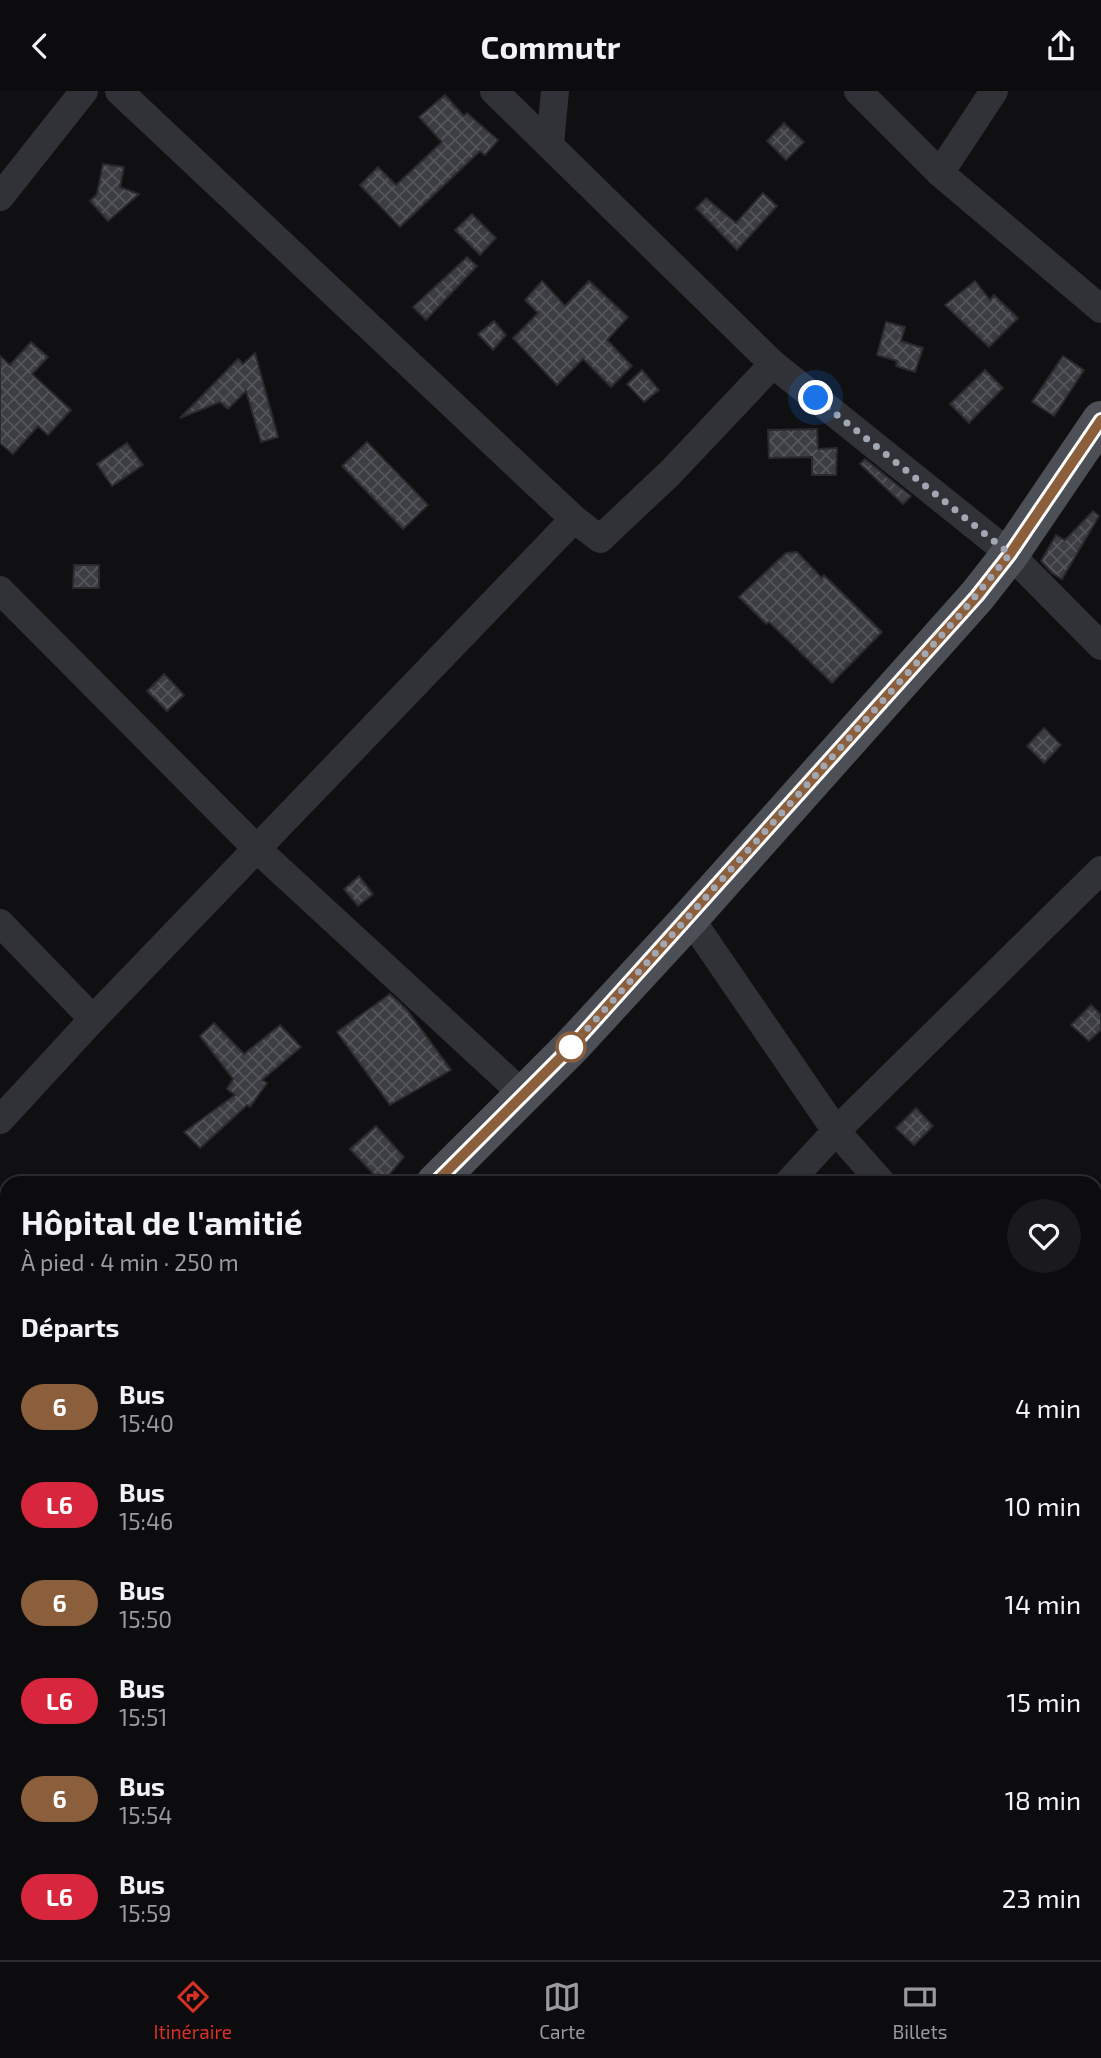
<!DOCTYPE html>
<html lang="fr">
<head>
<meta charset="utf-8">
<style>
	body { margin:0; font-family:"Exo 2",sans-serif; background:#1a1a1c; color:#f1f3f6; height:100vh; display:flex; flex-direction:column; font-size:26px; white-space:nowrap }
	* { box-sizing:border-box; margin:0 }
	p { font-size:23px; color:#9a9b9e }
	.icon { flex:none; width:38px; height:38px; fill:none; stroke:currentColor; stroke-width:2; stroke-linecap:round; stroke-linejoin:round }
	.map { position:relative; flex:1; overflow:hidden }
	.drawer { position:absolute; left:0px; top:1085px; width:1102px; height:784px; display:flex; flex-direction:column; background:#0c0c0e; border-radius:21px 21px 0 0; box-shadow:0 4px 10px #0003,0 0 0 2px #2c2c2e }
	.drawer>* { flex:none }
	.badge { padding:0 14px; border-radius:23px; font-size:24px; line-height:46px }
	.you { position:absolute; width:35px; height:35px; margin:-18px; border:5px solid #fff; border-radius:50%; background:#1a73e8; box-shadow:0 0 0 10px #1a73e833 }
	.map>.badge { position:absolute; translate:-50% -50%; box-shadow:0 0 0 4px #fff }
	h2 { padding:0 21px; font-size:26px; line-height:63px }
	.round { display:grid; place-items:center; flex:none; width:74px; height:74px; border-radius:37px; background:#1a1a1c }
	.headline { display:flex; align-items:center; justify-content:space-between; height:119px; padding:0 21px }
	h1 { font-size:33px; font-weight:700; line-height:52px }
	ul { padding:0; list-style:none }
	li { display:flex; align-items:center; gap:21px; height:98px; padding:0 21px }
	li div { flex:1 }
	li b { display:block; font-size:26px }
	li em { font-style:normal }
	li .badge { min-width:77px; font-weight:700; text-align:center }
	header { display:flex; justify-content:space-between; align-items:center; height:91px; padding:0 21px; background:#0c0c0e; font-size:32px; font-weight:700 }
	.tab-bar { display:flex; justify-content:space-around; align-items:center; height:98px; border-top:2px solid #2c2c2e; background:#0c0c0e; font-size:19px; color:#9a9b9e }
	.tab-bar a { display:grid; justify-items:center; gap:4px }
	.tab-bar .on { color:#d93025 }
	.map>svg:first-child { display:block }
	.building { fill:url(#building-cross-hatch); stroke:#2a2a2e; stroke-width:2 }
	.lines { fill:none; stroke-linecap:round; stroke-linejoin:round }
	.street { stroke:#313237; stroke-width:28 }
	.primary { stroke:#4d4f56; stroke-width:38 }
	.line-casing { stroke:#fff; stroke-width:16 }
	.line { stroke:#8b5e3c; stroke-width:10 }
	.walk { stroke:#a1a7b3; stroke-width:7; stroke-dasharray:0 12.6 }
	.stop-dot { fill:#fff; stroke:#8b5e3c; stroke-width:3.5 }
</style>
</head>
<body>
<header><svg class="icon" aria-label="back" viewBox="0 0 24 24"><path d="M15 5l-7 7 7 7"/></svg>Commutr<svg class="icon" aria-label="share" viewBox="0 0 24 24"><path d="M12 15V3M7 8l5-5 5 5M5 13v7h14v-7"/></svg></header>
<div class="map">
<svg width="1101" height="1869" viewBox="0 0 1101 1869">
	<defs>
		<pattern id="building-cross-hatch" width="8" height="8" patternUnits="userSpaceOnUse" patternTransform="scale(1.75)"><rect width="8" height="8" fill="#3c3d42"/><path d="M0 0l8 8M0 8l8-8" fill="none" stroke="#55565b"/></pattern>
	</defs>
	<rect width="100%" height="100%" fill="#101012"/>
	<g class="building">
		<path d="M445,4L464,25L467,22L498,49L485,64L480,60L400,136L360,94L378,76L396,94L442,51L419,26Z"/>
		<path d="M784,32L804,51L786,69L767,50Z"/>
		<path d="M103,73L124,76L120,96L139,103L108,130L90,110L97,103Z"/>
		<path d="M763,102L777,115L737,159L696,117L706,107L736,132Z"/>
		<path d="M472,123L496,147L480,164L455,139Z"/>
		<path d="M467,166L477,175L426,229L413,216Z"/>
		<path d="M542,190L565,215L589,190L628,226L607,249L632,275L611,296L583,268L557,294L513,247L538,222L525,209Z"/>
		<path d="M975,190L990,209L994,204L1018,227L989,256L945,214Z"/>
		<path d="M494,230L506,244L493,259L478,243Z"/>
		<path d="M886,231L905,236L901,250L923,257L915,281L896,275L897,270L877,264Z"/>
		<path d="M31,251L48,266L32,283L71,319L48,344L38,335L13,363L0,352V265L10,274Z"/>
		<path d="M255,262L278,346L261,351L246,300L228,318L220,311L180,327L238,268L243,273Z"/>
		<path d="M1063,265L1084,279L1054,325L1032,311Z"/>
		<path d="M642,279L659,299L644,311L627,293Z"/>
		<path d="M985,279L1003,297L969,332L950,313Z"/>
		<path d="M817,338L818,358L837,357L836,384H812V366L769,367L768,339Z"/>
		<path d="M367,351L428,414L403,438L342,375Z"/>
		<path d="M127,352L143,374L112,395L97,373Z"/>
		<path d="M865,368L911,405L903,413L860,373Z"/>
		<path d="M1093,420L1099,425L1062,488L1052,482L1041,470L1056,444L1065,449Z"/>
		<path d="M797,461L822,487L824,484L882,541L832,592L769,531L766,533L739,506L786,462Z"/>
		<path d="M74,474H99V497H73Z"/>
		<path d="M164,583L184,604L167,620L147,600Z"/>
		<path d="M1044,637L1061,654L1044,672L1027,655Z"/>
		<path d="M359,785L373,803L358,815L344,798Z"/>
		<path d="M390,903L407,919L451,979L390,1014L337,941Z"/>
		<path d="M1091,914L1101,924V939L1089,950L1071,934Z"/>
		<path d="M214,932L244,963L280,934L301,956L262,989L267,992L250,1016L247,1014L200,1057L184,1041L235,1004L227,998L233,988L200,945Z"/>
		<path d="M916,1017L933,1035L914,1054L896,1037Z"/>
		<path d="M376,1035L404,1066L382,1092L350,1058Z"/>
	</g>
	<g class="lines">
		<g class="street">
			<path d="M119,0L574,428"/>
			<path d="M494,0L773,273L1010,463L1101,555"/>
			<path d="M858,0L940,82L1101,218"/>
			<path d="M550,53L555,0"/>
			<path d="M940,82L994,0"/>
			<path d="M0,106L84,0"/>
			<path d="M0,499L257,758L524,1004"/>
			<path d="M690,827L836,1040L882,1092"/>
			<path d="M0,832L93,928"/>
			<path d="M0,1029L93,928L574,428L600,448L670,382L773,273"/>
			<path d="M788,1092L836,1040L1101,779"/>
			<path d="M1096,1150L1101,1144"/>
			<path d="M0,1174L7,1180"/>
			<path d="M718,1862L726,1869"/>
			<path d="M1079,1862L1087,1869"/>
			<path d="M425,1869L431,1862"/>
		</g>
		<g class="primary">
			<path d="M435,1092L571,956L690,827L977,505L1010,463L1101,329"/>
			<path d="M0,1547L7,1540"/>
		</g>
	</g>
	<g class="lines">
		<defs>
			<path id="line" d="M435,1092L571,956L977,505L1010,463L1101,329"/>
		</defs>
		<use href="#line" class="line-casing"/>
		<use href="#line" class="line"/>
		<path class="walk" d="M571,956L959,525L1010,463L816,307"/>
	</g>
	<circle class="stop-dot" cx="571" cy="956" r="14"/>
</svg>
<div class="you" style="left:816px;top:307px"></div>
<section class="drawer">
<div class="headline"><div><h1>Hôpital de l'amitié</h1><p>À pied · 4 min · 250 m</p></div><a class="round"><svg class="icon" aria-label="heart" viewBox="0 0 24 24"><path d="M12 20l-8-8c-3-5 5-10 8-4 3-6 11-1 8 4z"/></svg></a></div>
<h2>Départs</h2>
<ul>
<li><span class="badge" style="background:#8b5e3c;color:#fff">6</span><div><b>Bus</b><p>15:40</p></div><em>4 min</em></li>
<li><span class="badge" style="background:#d7263d;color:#fff">L6</span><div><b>Bus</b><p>15:46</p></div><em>10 min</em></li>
<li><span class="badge" style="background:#8b5e3c;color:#fff">6</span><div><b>Bus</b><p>15:50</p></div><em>14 min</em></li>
<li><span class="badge" style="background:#d7263d;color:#fff">L6</span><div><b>Bus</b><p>15:51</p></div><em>15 min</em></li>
<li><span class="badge" style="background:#8b5e3c;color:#fff">6</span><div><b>Bus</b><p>15:54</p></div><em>18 min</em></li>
<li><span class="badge" style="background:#d7263d;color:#fff">L6</span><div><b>Bus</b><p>15:59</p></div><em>23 min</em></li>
</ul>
</section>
</div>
<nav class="tab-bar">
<a class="on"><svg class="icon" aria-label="directions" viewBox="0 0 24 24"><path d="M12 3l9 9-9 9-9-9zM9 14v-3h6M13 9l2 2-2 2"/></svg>Itinéraire</a>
<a><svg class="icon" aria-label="map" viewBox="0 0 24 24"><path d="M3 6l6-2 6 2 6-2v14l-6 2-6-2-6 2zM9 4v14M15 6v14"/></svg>Carte</a>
<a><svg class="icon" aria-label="tickets" viewBox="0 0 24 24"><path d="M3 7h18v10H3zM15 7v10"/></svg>Billets</a>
</nav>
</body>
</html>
